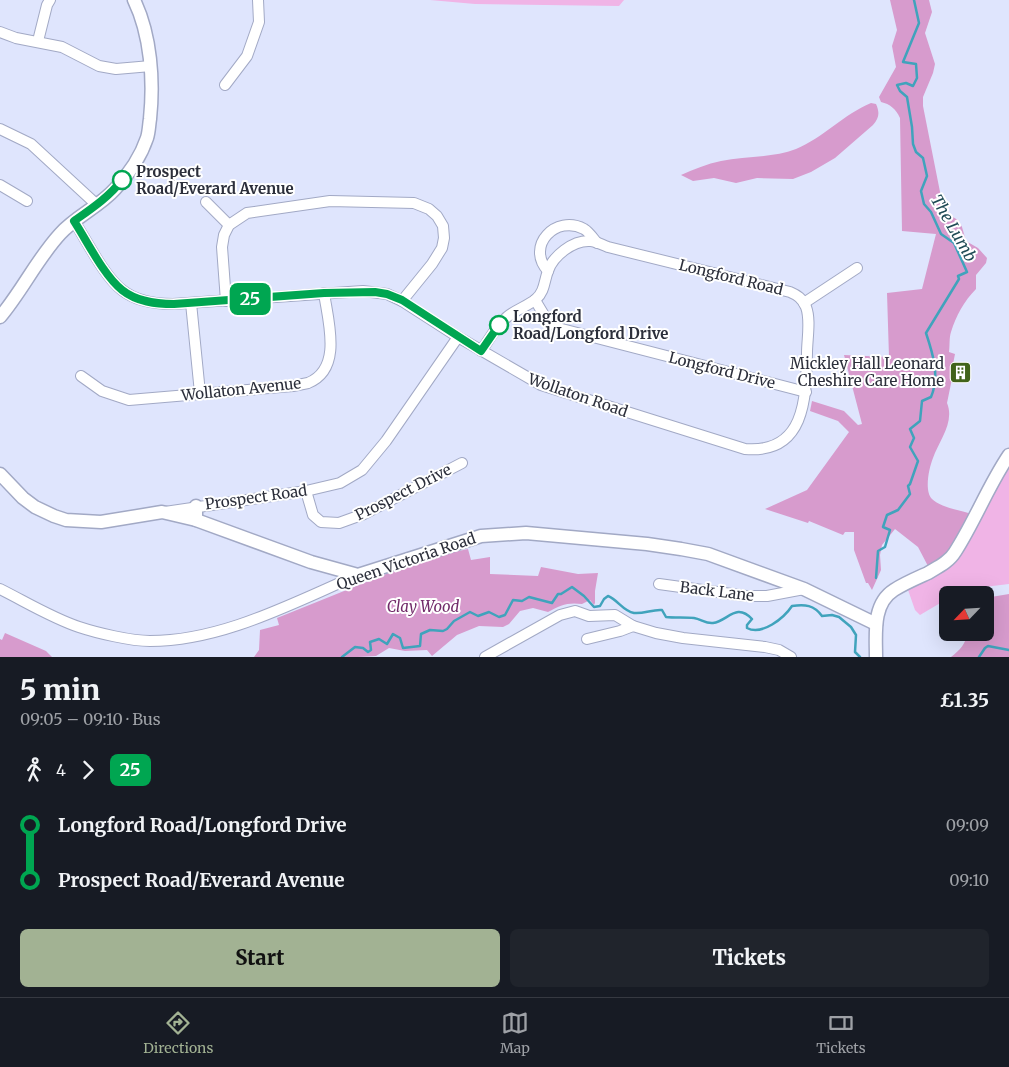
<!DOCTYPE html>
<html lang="en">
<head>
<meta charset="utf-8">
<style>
	body { margin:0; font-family:Merriweather,serif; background:#20242c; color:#f1f3f6; height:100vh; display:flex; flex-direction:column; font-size:19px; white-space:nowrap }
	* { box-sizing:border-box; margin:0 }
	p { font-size:16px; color:#9ea1a6 }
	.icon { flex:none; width:28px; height:28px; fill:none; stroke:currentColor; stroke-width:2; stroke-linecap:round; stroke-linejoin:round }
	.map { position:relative; height:657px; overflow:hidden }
	.drawer { display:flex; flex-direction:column; background:#171b24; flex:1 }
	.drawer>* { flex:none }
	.badge { padding:0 10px; border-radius:8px; font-size:18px; line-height:32px }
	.needle { width:32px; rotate:245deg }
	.controls { position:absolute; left:939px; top:586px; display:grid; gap:10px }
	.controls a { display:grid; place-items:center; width:55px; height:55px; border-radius:8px; background:#171b24; box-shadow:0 5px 20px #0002; font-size:25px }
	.map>.badge { position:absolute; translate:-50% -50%; box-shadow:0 0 0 2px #fff }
	.legs { display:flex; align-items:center; gap:8px; height:55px; padding:0 20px; font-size:16px }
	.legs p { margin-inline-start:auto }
	.head { display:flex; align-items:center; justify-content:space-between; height:85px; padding:0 20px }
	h1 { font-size:28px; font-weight:800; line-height:38px }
	.cta { display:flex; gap:10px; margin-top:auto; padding:10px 20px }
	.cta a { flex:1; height:58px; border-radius:8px; background:#a2b293; color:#111; font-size:20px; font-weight:800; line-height:58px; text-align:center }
	.cta a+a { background:#20242c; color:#f1f3f6 }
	ul { padding:0 20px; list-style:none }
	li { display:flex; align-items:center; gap:18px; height:55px; font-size:19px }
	li i { display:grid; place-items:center; width:8px; height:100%; margin:0 6px; background:currentColor }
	li i::after { content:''; width:12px; height:12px; margin:-6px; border:4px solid; border-radius:50%; background:#171b24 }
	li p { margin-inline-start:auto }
	li:first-child i { background:linear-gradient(#0000 50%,currentColor 0) }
	li:last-child i { background:linear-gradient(currentColor 50%,#0000 0) }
	.tabs { display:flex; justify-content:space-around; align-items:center; height:70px; border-top:1px solid #363941; background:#171b24; font-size:14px; color:#9ea1a6 }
	.tabs a { display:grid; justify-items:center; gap:2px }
	.tabs .current { color:#a2b293 }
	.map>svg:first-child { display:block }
	.green { fill:#f0b4e6 }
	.forest { fill:#d79bcd }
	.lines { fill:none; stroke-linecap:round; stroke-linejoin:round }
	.stream { stroke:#40a3bc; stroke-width:2.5 }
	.minor-casing { stroke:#a2a9c5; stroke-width:12 }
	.tertiary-casing { stroke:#a2a9c5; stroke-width:15 }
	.minor { stroke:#fff; stroke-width:10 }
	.tertiary { stroke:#fff; stroke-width:12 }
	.line-1-casing { stroke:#fff; stroke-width:11 }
	.line-1 { stroke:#00a651; stroke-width:8 }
	.stop-1-dot { fill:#fff; stroke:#00a651; stroke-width:2.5 }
	.labels { text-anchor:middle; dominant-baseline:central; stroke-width:4; stroke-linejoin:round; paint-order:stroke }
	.stop-label { font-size:15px; font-weight:bold; fill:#2c2f3b; stroke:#fff; text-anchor:start }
	.street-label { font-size:15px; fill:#2c2f3b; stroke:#fff }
	.poi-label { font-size:15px; fill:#2c2f3b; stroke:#fff; text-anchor:end }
	.park-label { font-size:15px; font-style:italic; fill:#722b6a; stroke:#fff }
	.water-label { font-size:16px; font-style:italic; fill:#1e4a55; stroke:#fff }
</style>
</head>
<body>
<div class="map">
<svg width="1009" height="657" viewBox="0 0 1009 657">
	<rect width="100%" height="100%" fill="#dfe5fd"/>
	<g class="green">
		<path d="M430,0H624L619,6L475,4Z"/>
		<path d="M1009,461V584L984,587L955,595H948L947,599L920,615L915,610L907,587L943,570Z"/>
	</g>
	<g class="forest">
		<path d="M890,0H929L932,12L925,33L935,64L933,73L923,97V106L942,202L951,216L958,220L962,227L966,241L978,248L987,258L986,263L976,275V289C964,301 956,316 951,332C949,338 950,345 949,352L955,354L953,364H955L947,403C955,422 939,441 933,458C929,468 924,491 932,499C940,507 962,511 972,514L955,548L929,568L918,547L895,529L882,545L880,555L881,570L872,590L868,583H866L854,550V532H845L843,535L809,521L808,523L765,509L807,490L849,432L838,421L810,411L812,401L844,411L858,425L862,424L844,355L889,357L887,293L922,289L936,234L902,231L900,118C896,109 890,104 881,102L879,97L896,67L892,46L897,30Z"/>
		<path d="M871,103L876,104C880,113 879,118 873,125L835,158L811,172L793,179L757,178L736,183L714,178L693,181L681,175C694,169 707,164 721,161C745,156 773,158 796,149C823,138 844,114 871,103Z"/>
		<path d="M468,549L471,560L490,557V574L538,576L541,567L578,574L598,573L595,591V603L594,605L590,600L582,604C568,602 560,605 548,612L533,608L520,611L509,624L503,627L479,626L457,635L432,656L427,650L405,651L389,648L376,656L358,657H254L259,650L260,630L279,625L277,618L426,558Z"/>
		<path d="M1009,594V657H951C960,650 966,644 967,633L985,632V598Z"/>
		<path d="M5,633L46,651L52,657H0V639L2,640Z"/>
	</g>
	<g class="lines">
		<g class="stream">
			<path d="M876,578L878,551L885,547L890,530L883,527L887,515L898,510L910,494L908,486L910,484L918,461L910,447L914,438L910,429L920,421L922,401L931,397C940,376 933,354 926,333L959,279L958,276L967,272L954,243L941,234L931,212L924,204L921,191L927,176L923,158L916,152L913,144L912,127L907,97L900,91L897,85L906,83L913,86L917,78L916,64L903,62L919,23L914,0"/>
			<path d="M342,657L355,647L363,648L368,652L371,650L370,642L379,639L387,644L393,634L400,638L403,648L420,646L421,634L430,630L443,631L447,629L454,621L470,612L478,616L489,612L499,617L505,615L513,600L522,601L529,597L552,603L558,594H561L572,587L584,596L594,607L600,606L604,599L608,596C618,600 623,611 634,613C644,614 653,609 662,610L666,617C675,618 685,617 694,618C701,619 706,624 713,623C728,621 736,602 752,619L747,625V628C762,636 784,618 792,606C805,604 814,605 822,616L832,615L839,617L851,627L856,635L855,652L860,657"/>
			<path d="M979,657L985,648L988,646L1009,650"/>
		</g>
		<defs>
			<g id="minor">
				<path d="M0,32L16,38L62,47L99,66L116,69L151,66"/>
				<path d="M38,41L47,5L50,0"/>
				<path d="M225,85L247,56L259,22L258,0"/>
				<path d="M0,129L31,144L97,205"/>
				<path d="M0,185L27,201"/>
				<path d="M206,202L229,225"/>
				<path d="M74,221C87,241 104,276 122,290C137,302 156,304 173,304L363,291L387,294L402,301L458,337L541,385L745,449C806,454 806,397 807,353C807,339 811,320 806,307C802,298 797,295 790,292L608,247C602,245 596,241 590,241C573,240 553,256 548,271C544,281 545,291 536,299C528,306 515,310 507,317C496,326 489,340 481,351"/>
				<path d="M548,271C525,246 556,214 584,229C589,232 593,238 597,243"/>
				<path d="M535,300L544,315L558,328L806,392"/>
				<path d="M226,301L222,247L224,235L229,225L247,213L330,201L414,203L429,209L437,216L443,226L444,238L442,248L432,264L402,301"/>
				<path d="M191,303L200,393"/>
				<path d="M804,303L857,268"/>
				<path d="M81,376L102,391L129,400L293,386C298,385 303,384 308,383C343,369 328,321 324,293"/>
				<path d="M306,491L313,515L321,522L339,523L364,514L462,463"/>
				<path d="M165,512L306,491L340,483L362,470L386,441L458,337"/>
				<path d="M659,584L746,596H767L804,589"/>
				<path d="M0,589C26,602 52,618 79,627C97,633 131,641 150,641C223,641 292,603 358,575"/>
				<path d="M587,639L620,631L633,626"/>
				<path d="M485,657L560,615L575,611L589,616L615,615L633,626L656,633L683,638L765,647L779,650L791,657"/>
			</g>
			<g id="tertiary">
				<path d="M0,317C22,291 37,259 60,234C76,216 99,207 115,189C128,175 141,156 147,138C149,132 149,125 150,119C154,81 151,35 134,0"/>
				<path d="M0,474L23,498L35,507L54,516L66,520L101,522L162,512L196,520L311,562L358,575L481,536L526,533L647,544L681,549L708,554L804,589L876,624"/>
				<path d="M196,520V506"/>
				<path d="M876,657C876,634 872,604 894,590C905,583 917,578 928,573C938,567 949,562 955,552C975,521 988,486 1009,455"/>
			</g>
		</defs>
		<use href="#minor" class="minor-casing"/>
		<use href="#tertiary" class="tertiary-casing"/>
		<use href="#minor" class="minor"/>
		<use href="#tertiary" class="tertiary"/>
	</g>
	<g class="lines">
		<defs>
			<path id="line-1" d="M122,180C109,197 91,209 74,221C87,241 104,276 122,290C137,302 156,304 174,304L324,293L375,292L387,294L402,300L481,351L499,325"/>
		</defs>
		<use href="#line-1" class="line-1-casing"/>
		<use href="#line-1" class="line-1"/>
	</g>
	<defs>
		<symbol id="building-square" viewBox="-11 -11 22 22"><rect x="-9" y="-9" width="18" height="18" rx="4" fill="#41631a" stroke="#fff"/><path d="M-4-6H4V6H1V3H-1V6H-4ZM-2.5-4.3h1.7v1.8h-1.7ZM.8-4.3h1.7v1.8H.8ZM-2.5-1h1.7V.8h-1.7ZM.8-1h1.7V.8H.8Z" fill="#fff"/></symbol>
	</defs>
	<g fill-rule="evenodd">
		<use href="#building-square" x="948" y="360" width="25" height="25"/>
	</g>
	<g class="stop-1-dot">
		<circle cx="122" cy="180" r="9"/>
		<circle cx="499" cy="325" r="9"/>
	</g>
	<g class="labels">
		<g class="stop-label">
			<text x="136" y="171">Prospect<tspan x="136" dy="17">Road/Everard Avenue</tspan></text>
			<text x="513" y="316">Longford<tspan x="513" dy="17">Road/Longford Drive</tspan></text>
		</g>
		<g class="street-label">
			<text transform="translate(731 277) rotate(14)">Longford Road</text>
			<text transform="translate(722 370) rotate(14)">Longford Drive</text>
			<text transform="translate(241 389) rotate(-6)">Wollaton Avenue</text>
			<text transform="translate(578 395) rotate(19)">Wollaton Road</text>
			<text transform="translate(403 492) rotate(-27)">Prospect Drive</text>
			<text transform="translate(256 497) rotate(-8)">Prospect Road</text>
			<text transform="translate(406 561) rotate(-19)">Queen Victoria Road</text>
			<text transform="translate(717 591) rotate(7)">Back Lane</text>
		</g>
		<g class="poi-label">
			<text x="944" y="363">Mickley Hall Leonard<tspan x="944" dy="17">Cheshire Care Home</tspan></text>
		</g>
		<g class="park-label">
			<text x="423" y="606">Clay Wood</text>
		</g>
		<g class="water-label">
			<text transform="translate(954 228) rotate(60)">The Lumb</text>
		</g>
	</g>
</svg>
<div class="controls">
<a><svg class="needle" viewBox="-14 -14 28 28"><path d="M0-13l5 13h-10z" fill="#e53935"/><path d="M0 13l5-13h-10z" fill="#9ea1a6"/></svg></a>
</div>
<b class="badge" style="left:250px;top:299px;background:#00a651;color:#fff">25</b>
</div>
<section class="drawer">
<div class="head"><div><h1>5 min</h1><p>09:05 – 09:10 · Bus</p></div><b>£1.35</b></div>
<div class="legs"><svg class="icon" aria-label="walk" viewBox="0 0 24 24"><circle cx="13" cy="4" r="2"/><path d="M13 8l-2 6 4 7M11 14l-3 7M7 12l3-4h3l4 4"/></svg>4<svg class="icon" aria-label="forward" viewBox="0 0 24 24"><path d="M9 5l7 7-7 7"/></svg><b class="badge" style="background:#00a651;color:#fff">25</b></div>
<ul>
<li><i style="color:#00a651"></i><b>Longford Road/Longford Drive</b><p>09:09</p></li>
<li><i style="color:#00a651"></i><b>Prospect Road/Everard Avenue</b><p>09:10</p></li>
</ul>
<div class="cta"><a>Start</a><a>Tickets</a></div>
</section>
<nav class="tabs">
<a class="current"><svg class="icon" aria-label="directions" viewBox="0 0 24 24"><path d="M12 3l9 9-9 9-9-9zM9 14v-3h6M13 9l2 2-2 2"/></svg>Directions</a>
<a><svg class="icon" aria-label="map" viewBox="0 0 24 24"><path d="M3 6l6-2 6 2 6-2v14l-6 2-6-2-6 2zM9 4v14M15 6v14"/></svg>Map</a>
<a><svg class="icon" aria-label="tickets" viewBox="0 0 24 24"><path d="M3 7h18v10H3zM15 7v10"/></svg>Tickets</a>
</nav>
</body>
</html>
